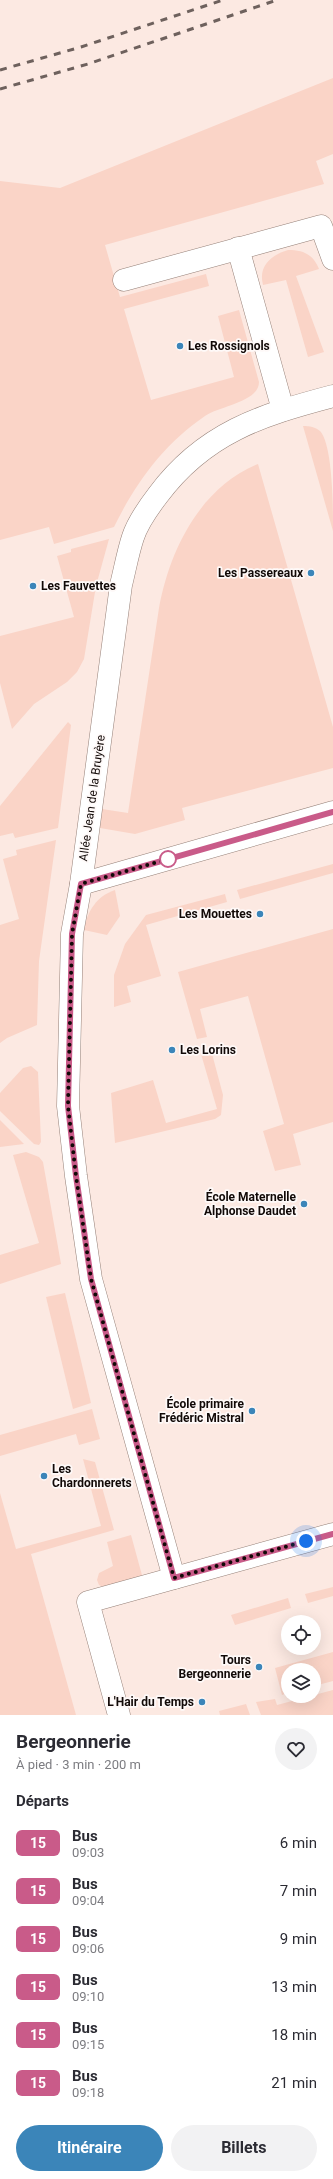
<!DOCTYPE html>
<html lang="fr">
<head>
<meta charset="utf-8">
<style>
	body { margin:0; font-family:Roboto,sans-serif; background:#f2f2f3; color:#2b2b33; height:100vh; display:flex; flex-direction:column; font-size:15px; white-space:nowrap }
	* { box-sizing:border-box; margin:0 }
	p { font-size:13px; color:#7c7c81 }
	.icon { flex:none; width:22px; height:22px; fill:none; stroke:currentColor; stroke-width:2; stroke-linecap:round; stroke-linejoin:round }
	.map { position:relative; height:1715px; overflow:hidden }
	.drawer { display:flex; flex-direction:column; background:#fff; flex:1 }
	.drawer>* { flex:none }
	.badge { padding:0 8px; border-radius:6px; font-size:14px; line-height:26px }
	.buttons { position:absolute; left:281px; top:1615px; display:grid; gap:8px }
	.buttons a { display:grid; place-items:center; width:40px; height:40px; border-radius:50%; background:#fff; box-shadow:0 4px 16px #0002; font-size:20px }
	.you { position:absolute; width:20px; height:20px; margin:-10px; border:3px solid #fff; border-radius:50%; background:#1a73e8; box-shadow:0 0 0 6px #1a73e833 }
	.map>.badge { position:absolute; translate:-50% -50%; box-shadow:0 0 0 2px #fff }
	h2 { padding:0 16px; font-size:15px; line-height:36px }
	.round { display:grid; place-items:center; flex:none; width:42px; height:42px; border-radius:21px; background:#f2f2f3 }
	.overview { display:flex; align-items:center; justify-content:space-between; height:68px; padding:0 16px }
	h1 { font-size:19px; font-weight:700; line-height:30px }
	.button { display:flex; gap:8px; margin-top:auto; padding:8px 16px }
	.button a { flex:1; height:46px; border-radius:24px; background:#3b85b9; color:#fff; font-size:16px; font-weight:700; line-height:46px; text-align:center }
	.button a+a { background:#f2f2f3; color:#2b2b33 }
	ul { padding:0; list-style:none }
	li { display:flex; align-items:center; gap:12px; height:48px; padding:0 16px }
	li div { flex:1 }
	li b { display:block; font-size:15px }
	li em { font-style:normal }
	li .badge { min-width:44px; font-weight:700; text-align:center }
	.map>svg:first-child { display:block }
	.green { fill:#fad4c7 }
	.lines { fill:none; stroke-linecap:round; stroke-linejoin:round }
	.minor-casing { stroke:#958078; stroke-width:23 }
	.minor { stroke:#fff; stroke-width:22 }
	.rail { stroke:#6e615d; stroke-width:3; stroke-dasharray:7 7; stroke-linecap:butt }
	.line-casing { stroke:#fff; stroke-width:9 }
	.line { stroke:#c95b89; stroke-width:6 }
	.walk { stroke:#110907; stroke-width:4; stroke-dasharray:0 7.2 }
	.poi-dot { fill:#3b85b9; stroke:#fef9f8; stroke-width:1.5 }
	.stop-dot { fill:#fff; stroke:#c95b89; stroke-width:2 }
	.labels { text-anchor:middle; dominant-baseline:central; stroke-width:3.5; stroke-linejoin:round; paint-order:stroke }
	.poi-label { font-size:12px; font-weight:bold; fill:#110907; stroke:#fef9f8; text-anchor:end }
	.street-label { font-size:12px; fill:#110907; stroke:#fef9f8 }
</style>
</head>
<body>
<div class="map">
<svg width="333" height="1715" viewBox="0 0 333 1715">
	<rect width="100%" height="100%" fill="#fce9e2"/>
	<g class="green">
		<path d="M333,78V154L316,161L324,184L105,245L120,297L206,274L209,286L124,309L151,400L234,377L218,316L239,310L259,382C259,402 220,406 205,416C164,444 136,482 114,527L54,544L49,527L0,540V181L60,188Z"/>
		<path d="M288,250C303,250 313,254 319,269L296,276L324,352L308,357L286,280L263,285C258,266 271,255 288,250Z"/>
		<path d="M303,426C310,426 315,427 320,431C333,445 333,510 333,531Z"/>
		<path d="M258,464L333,727V768L182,808L185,820L135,834L100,828L102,809L128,813L159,608C170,549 200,488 258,464Z"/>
		<path d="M109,539L96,586L84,659L77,672L67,682L34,704L12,729L0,683V636L74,617L57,556L71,552V549Z"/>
		<path d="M68,722L71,725L58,828L15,838L13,833L0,836V806Z"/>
		<path d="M56,840L39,961L37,1025L7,1038L0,1043V925L19,919L3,859L17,855L16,850Z"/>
		<path d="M333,864V873L240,899L237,890Z"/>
		<path d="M115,890L120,916L107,935L84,930C87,911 97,896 115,890Z"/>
		<path d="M225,894L227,902L146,925L161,976L127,986L131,1002L114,1007V975L125,944L146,915Z"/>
		<path d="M333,929V1122L293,1134L301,1165L275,1171L263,1131L284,1124L248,996L200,1009L207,1037L197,1039L178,972Z"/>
		<path d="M211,1050L223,1095L221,1115L215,1119L115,1143L111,1093L153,1080L166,1123L217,1109L201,1054Z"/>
		<path d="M31,1066L38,1072L41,1142L39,1145L34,1144L0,1111V1093L23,1068Z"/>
		<path d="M0,1120L24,1144L0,1147Z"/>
		<path d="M26,1152L39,1157L43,1162L61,1264L0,1284V1255L39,1243L13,1155Z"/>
		<path d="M65,1293L91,1403L73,1409L46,1297Z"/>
		<path d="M92,1409L100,1439L79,1445L76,1434L0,1456V1435Z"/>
		<path d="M83,1459L95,1462L114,1530L31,1554L76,1715H0V1493L16,1549L101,1526Z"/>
		<path d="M131,1535L143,1579L108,1589L99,1585L97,1580L99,1573L113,1566L107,1542Z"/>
		<path d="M333,1587V1596L308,1603L305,1594Z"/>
		<path d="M288,1598L291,1608L235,1625L231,1615Z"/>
		<path d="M333,1652V1681L314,1686V1670H288V1693L282,1695L275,1668Z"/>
		<path d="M333,1690V1715H261L256,1702L275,1699L277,1705Z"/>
		<path d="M246,1704L250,1715H220L219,1711Z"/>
	</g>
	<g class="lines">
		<defs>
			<g id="minor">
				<path d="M238,248L283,410"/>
				<path d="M124,280L321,226L333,259"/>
				<path d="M81,884L333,812"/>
				<path d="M174,1578L91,1279L76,1176L68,1106L72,934L81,884L121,585C125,569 128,552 133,537C138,522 148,508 158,495C204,433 261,415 333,396"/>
				<path d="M119,1715L88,1602L333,1534"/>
			</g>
		</defs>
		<use href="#minor" class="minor-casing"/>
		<use href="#minor" class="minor"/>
		<g class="rail">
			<path d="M0,70L81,47L223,0"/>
			<path d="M0,89L88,64L277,0"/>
		</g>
	</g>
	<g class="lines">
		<defs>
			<path id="line" d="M333,812L81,884L72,934L68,1106L76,1176L91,1279L174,1578L333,1534"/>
		</defs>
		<use href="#line" class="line-casing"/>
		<use href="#line" class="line"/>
		<path class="walk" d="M168,859L81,884L72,934L68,1106L76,1176L91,1279L174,1578L306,1541"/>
	</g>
	<g class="poi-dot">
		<circle cx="180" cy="346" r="4"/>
		<circle cx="311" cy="573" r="4"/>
		<circle cx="33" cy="586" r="4"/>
		<circle cx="260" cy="914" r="4"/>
		<circle cx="172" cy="1050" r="4"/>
		<circle cx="304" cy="1204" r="4"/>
		<circle cx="252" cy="1411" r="4"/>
		<circle cx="44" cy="1476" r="4"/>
		<circle cx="259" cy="1667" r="4"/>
		<circle cx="202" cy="1702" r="4"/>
	</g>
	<circle class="stop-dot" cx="168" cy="859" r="8"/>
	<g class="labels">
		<g class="poi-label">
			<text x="188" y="346" text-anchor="start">Les Rossignols</text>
			<text x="303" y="573">Les Passereaux</text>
			<text x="41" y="586" text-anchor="start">Les Fauvettes</text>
			<text x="252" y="914">Les Mouettes</text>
			<text x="180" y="1050" text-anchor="start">Les Lorins</text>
			<text x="296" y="1197">École Maternelle<tspan x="296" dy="14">Alphonse Daudet</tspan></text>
			<text x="244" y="1404">École primaire<tspan x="244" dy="14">Frédéric Mistral</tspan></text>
			<text x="52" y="1469" text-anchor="start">Les<tspan x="52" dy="14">Chardonnerets</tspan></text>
			<text x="251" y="1660">Tours<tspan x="251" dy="14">Bergeonnerie</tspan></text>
			<text x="194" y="1702">L'Hair du Temps</text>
		</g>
		<g class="street-label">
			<text transform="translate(92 798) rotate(-82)">Allée Jean de la Bruyère</text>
		</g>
	</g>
</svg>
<div class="buttons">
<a><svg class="icon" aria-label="locate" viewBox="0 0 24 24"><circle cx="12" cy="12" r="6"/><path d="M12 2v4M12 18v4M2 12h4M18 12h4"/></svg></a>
<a><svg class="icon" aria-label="layers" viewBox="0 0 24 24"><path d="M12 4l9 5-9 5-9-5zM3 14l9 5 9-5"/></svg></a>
</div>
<div class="you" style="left:306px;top:1541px"></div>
</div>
<section class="drawer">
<div class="overview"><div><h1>Bergeonnerie</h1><p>À pied · 3 min · 200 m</p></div><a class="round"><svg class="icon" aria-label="heart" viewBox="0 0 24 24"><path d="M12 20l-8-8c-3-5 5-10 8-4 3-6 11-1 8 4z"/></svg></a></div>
<h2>Départs</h2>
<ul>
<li><span class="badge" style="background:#c95b89;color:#fff">15</span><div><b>Bus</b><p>09:03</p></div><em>6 min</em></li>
<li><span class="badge" style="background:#c95b89;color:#fff">15</span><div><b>Bus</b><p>09:04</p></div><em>7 min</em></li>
<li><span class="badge" style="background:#c95b89;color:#fff">15</span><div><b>Bus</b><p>09:06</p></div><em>9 min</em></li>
<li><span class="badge" style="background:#c95b89;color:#fff">15</span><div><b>Bus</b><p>09:10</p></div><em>13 min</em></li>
<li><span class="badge" style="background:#c95b89;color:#fff">15</span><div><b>Bus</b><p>09:15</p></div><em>18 min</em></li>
<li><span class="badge" style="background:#c95b89;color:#fff">15</span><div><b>Bus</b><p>09:18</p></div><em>21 min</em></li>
</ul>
<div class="button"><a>Itinéraire</a><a>Billets</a></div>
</section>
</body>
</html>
